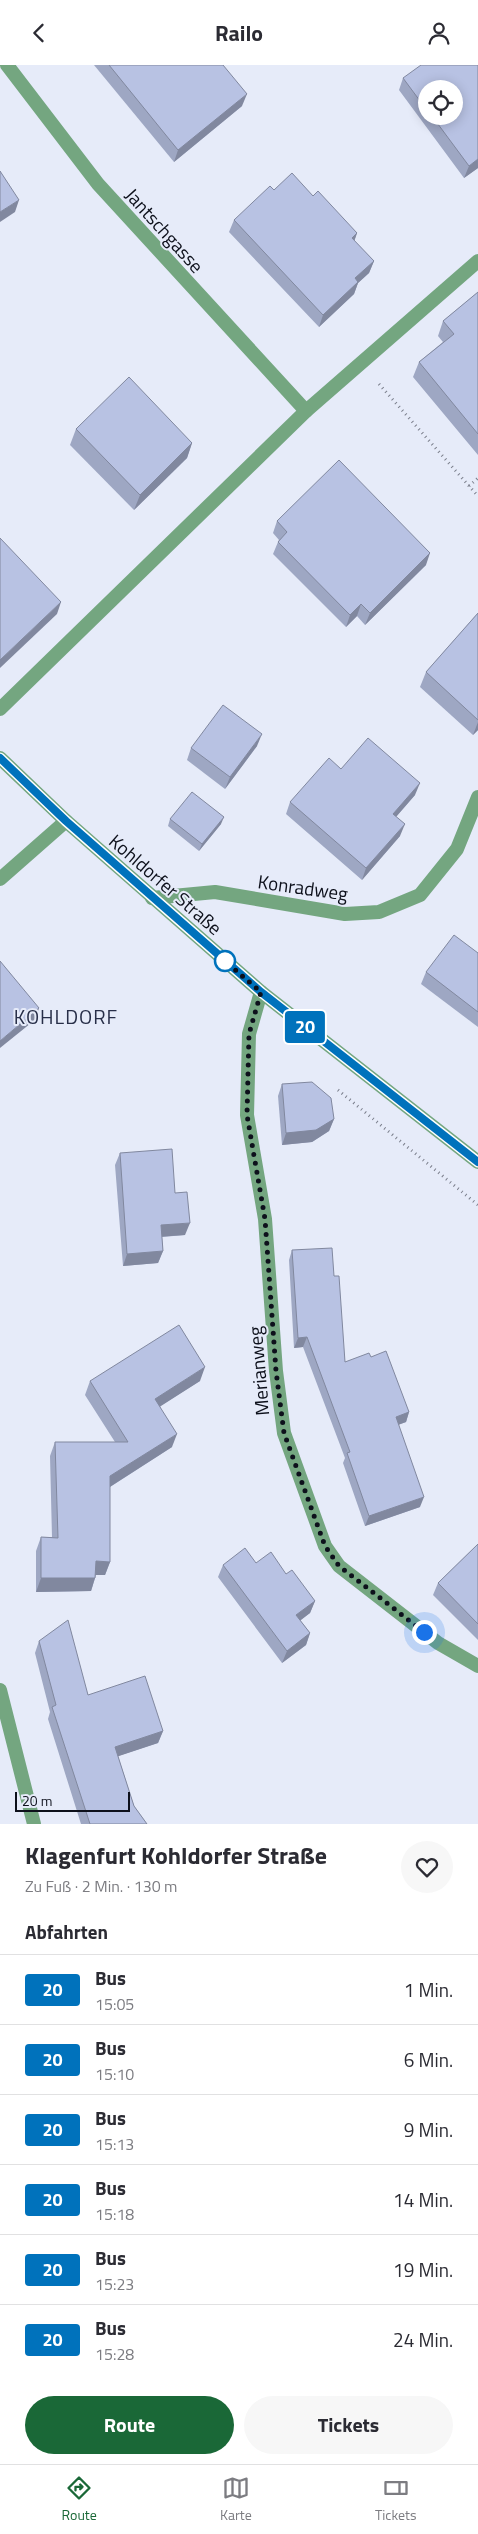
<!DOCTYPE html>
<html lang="de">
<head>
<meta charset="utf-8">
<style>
	body { margin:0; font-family:"Titillium Web",sans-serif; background:#f7f7f7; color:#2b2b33; height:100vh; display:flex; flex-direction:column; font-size:19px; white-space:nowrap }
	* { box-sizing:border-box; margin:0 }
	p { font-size:16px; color:#7c7c81 }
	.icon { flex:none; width:28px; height:28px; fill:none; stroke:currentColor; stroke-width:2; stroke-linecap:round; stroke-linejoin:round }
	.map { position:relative; height:1759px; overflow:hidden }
	.side { display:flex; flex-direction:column; background:#fff; flex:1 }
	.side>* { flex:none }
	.badge { padding:0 10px; border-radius:4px; font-size:18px; line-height:32px }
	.fabs { position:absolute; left:418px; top:15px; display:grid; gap:10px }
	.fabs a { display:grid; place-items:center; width:45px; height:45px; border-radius:50%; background:#fff; box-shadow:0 2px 12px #0003; font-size:25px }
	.scale { position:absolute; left:15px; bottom:12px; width:115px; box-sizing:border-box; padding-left:5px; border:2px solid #0d101b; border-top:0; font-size:14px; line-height:18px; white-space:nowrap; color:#0d101b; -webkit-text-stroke:4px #e6ebf9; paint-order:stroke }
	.you { position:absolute; width:25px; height:25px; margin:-12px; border:4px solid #fff; border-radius:50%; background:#1a73e8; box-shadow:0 0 0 8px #1a73e833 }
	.map>.badge { position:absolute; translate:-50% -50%; box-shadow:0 0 0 2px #fff }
	h2 { padding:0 25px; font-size:19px; line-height:45px }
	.round { display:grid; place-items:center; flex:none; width:52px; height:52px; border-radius:26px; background:#f7f7f7 }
	.head { display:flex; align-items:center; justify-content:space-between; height:85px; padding:0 25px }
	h1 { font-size:24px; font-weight:700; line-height:38px }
	.action { display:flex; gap:10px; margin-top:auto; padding:10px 25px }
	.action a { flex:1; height:58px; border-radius:30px; background:#1a6837; color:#fff; font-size:20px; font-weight:700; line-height:58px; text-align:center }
	.action a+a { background:#f7f7f7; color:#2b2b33 }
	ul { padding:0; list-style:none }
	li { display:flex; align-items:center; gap:15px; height:70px; padding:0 25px; border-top:1px solid #e1e1e2 }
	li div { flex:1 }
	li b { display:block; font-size:19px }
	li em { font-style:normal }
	li .badge { min-width:55px; font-weight:700; text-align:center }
	header { display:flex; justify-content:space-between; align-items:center; height:65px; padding:0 25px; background:#fff; font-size:22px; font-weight:700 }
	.tab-bar { display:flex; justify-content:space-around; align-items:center; height:70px; border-top:1px solid #e1e1e2; background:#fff; font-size:14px; color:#7c7c81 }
	.tab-bar a { display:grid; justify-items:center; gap:2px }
	.tab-bar .selected { color:#1a6837 }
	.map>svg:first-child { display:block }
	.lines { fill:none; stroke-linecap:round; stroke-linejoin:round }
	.path { stroke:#7b7f8c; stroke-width:3; stroke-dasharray:1 4; stroke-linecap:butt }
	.minor { stroke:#74a680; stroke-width:14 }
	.tertiary { stroke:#74a680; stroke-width:14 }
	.wall { fill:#9ea7c3; fill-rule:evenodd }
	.shaded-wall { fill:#81889f }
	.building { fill:#b8c2e3; stroke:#81889f }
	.line-casing { stroke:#fff; stroke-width:11 }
	.line { stroke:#0072bc; stroke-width:8 }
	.walk { stroke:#0d101b; stroke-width:5; stroke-dasharray:0 9 }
	.stop-dot { fill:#fff; stroke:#0072bc; stroke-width:2.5 }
	.labels { text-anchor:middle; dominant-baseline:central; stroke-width:4; stroke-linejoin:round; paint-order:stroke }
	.street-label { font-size:19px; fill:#0d101b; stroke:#e6ebf9 }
	.neighbourhood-label { font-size:20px; letter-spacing:1px; fill:#272e48; stroke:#e6ebf9 }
</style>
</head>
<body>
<header><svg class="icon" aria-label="back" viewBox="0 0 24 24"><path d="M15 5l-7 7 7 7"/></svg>Railo<svg class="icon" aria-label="person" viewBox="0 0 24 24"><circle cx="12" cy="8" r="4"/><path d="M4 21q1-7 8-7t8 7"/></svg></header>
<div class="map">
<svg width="478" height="1759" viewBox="0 0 478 1759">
	<rect width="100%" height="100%" fill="#e6ebf9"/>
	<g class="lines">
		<g class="path">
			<path d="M379,319L478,431"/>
			<path d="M469,421L478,413"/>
			<path d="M338,1025L478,1140"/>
		</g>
		<g class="minor">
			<path d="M306,346L478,196"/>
			<path d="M0,644L306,346L98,119L7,0"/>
			<path d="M0,814L66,756"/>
			<path d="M152,833L215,827L345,849L379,847L420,830L457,784L478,732"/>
			<path d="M261,927L249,969L247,1050L265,1154L276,1306L284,1368L325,1481L339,1501L438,1578L478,1601"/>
			<path d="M0,1625L34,1759"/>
		</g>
		<path class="tertiary" d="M0,693L66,756L261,927L478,1097"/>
	</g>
	<g class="wall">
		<path d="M94,0H223L242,41L174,97Z"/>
		<path d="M478,0V103L464,113L399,25L403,13ZM426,24L454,51H426Z"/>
		<path d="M274,125L313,131L357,168L354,176L374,196L369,208L358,218L354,229L319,262L229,167L234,155Z"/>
		<path d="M478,227V390L413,312L419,297L443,277L438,271L443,256Z"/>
		<path d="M76,364L192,378L187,393L134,445L70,380Z"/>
		<path d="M277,456L426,500L365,560L357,551L346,562L273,489L278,477L279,475L273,468Z"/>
		<path d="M478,548V665L473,670L420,622L426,607Z"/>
		<path d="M257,681L225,724L187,695L191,683Z"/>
		<path d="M341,704L415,730L396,752L400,771L362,815L286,749L290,737Z"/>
		<path d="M170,754L221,759L199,786L168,761Z"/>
		<path d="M478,888V962L421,919L426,907Z"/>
		<path d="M282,1019L334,1054L329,1066L312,1077L282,1080L278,1031Z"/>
		<path d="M120,1088L185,1170L162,1172L163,1186L158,1198L123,1201L115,1100Z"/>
		<path d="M292,1185L334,1211L345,1297L371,1292L409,1347L406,1357L398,1360L420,1442L365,1461L343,1398L345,1393L303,1282L294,1283L289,1195Z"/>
		<path d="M90,1316H200L160,1341L172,1382L110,1422V1497L105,1510H96L91,1526L36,1527V1486L41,1472H52L50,1391L55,1377H115L85,1330Z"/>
		<path d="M478,1479V1575L433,1530L438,1518Z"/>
		<path d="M256,1498L286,1509L315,1536L310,1548L300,1555L310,1568L306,1580L282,1598L218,1512L223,1500Z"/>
		<path d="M39,1576L88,1630L163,1666L158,1678L118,1691L134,1741L147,1759H81L48,1654L50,1647L35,1588Z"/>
	</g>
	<g class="shaded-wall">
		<path d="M247,29L242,41L174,97L178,85Z"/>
		<path d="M478,94V103L464,113L469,101Z"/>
		<path d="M19,135L15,147L0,157V147Z"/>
		<path d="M357,168L353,180L352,173Z"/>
		<path d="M374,196L369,208L358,218L354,229L319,262L323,250L355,213Z"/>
		<path d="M192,378L187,393L134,445L140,430Z"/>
		<path d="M430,488L426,500L365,560L370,548Z"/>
		<path d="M61,537L57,549L0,603V595Z"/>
		<path d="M361,539L357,551L346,562L350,550Z"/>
		<path d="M478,657V665L473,670Z"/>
		<path d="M262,669L257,681L225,724L230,712Z"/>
		<path d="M420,718L415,730L388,761L393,749Z"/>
		<path d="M224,752L221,759L199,786L202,779Z"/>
		<path d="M405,759L400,771L362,815L366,803Z"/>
		<path d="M39,943L36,954L0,983V976Z"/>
		<path d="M334,1054L329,1066L312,1077L282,1080L286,1068Z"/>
		<path d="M190,1158L185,1170L157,1172L161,1160Z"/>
		<path d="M163,1186L158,1198L123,1201L127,1189Z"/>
		<path d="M307,1272L303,1282L294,1283L298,1273Z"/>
		<path d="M205,1302L200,1316L150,1348L155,1334Z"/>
		<path d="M409,1347L406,1357L392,1362L396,1352Z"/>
		<path d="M177,1369L172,1382L105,1425L110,1411Z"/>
		<path d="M424,1432L420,1442L365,1461L369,1451Z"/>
		<path d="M96,1496L110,1497L105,1510H91Z"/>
		<path d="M41,1513H95L91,1526L36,1527Z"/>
		<path d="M315,1536L310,1548L292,1562L296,1550Z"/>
		<path d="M310,1568L306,1580L282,1598L287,1586Z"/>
		<path d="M163,1666L158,1678L110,1694L115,1682Z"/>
	</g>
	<g class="building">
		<path d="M109,0H223L247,29L178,85Z"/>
		<path d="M421,0H478V94L469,101L432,51H454V24H426V44L403,13Z"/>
		<path d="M0,106L19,135L0,147Z"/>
		<path d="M292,108L313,131L318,126L357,168L352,173L374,196L355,213L358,217L323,250L234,155L270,121L274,125Z"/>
		<path d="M478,227V369L419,297L454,269L443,256Z"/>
		<path d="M129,312L192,378L140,430L76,364Z"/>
		<path d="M339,395L430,488L370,548L361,539L350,550L278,477L287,467L277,456Z"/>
		<path d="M0,473L61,537L0,595Z"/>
		<path d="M478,548V655L426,607Z"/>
		<path d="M223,640L262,669L230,712L191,683Z"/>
		<path d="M368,673L420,718L393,749L405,759L366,803L290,737L329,693L341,704Z"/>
		<path d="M192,727L224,752L202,779L170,754Z"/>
		<path d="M454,870L478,888V947L426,907Z"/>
		<path d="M0,896L39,943L0,976Z"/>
		<path d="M312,1017L331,1033L334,1054L316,1065L286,1068L282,1019Z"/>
		<path d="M172,1084L175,1128L187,1127L190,1158L161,1160L163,1186L127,1189L120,1088Z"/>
		<path d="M332,1183L334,1211H339L345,1297L369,1288L371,1292L386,1286L409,1347L396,1352L424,1432L369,1451L347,1388L350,1387L307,1272L298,1273L292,1185Z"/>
		<path d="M179,1260L205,1302L155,1334L177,1369L110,1411V1497L96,1496L95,1513H41V1472L58,1473L55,1377H128L90,1316Z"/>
		<path d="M478,1479V1559L438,1518Z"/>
		<path d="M245,1483L256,1498L271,1487L286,1509L292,1505L315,1536L296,1550L310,1568L287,1586L223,1500Z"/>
		<path d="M68,1555L88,1630L145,1611L163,1666L115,1682L134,1741L147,1759H90L52,1642L56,1640L39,1576Z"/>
	</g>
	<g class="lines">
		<defs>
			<path id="line" d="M0,693L66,756L261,927L478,1097"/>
		</defs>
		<use href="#line" class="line-casing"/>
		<use href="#line" class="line"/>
		<path class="walk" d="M225,896L220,892L261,927L249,969L247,1050L265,1154L276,1306L284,1368L325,1481L339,1501L424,1567"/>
	</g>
	<circle class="stop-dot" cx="225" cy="896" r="10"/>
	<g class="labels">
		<g class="street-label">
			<text transform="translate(165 165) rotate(48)">Jantschgasse</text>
			<text transform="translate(166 819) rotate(41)">Kohldorfer Straße</text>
			<text transform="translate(303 822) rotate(8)">Konradweg</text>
			<text transform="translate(258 1306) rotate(-95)">Merianweg</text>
		</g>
		<g class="neighbourhood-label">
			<text x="66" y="951">KOHLDORF</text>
		</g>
	</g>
</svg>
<div class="fabs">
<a><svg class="icon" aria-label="locate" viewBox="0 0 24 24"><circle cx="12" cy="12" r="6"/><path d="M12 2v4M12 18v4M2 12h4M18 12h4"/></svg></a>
</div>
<div class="scale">20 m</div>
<div class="you" style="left:424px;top:1567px"></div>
<b class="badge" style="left:305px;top:962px;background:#0072bc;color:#fff">20</b>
</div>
<section class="side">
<div class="head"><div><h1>Klagenfurt Kohldorfer Straße</h1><p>Zu Fuß · 2 Min. · 130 m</p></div><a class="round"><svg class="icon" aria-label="heart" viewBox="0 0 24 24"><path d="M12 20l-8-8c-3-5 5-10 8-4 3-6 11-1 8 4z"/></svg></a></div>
<h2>Abfahrten</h2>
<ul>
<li><span class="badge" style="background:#0072bc;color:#fff">20</span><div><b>Bus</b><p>15:05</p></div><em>1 Min.</em></li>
<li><span class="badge" style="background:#0072bc;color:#fff">20</span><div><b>Bus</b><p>15:10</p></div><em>6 Min.</em></li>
<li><span class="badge" style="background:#0072bc;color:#fff">20</span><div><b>Bus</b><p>15:13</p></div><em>9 Min.</em></li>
<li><span class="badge" style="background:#0072bc;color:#fff">20</span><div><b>Bus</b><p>15:18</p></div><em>14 Min.</em></li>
<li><span class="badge" style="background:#0072bc;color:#fff">20</span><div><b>Bus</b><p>15:23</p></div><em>19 Min.</em></li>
<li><span class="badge" style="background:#0072bc;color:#fff">20</span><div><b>Bus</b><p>15:28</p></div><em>24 Min.</em></li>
</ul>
<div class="action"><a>Route</a><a>Tickets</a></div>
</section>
<nav class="tab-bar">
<a class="selected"><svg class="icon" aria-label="directions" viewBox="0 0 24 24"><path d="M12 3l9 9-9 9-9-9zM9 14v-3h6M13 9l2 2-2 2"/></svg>Route</a>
<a><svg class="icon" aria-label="map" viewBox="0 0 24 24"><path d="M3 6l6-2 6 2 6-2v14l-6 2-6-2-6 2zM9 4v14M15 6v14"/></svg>Karte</a>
<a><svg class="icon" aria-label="tickets" viewBox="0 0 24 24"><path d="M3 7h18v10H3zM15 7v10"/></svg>Tickets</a>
</nav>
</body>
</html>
